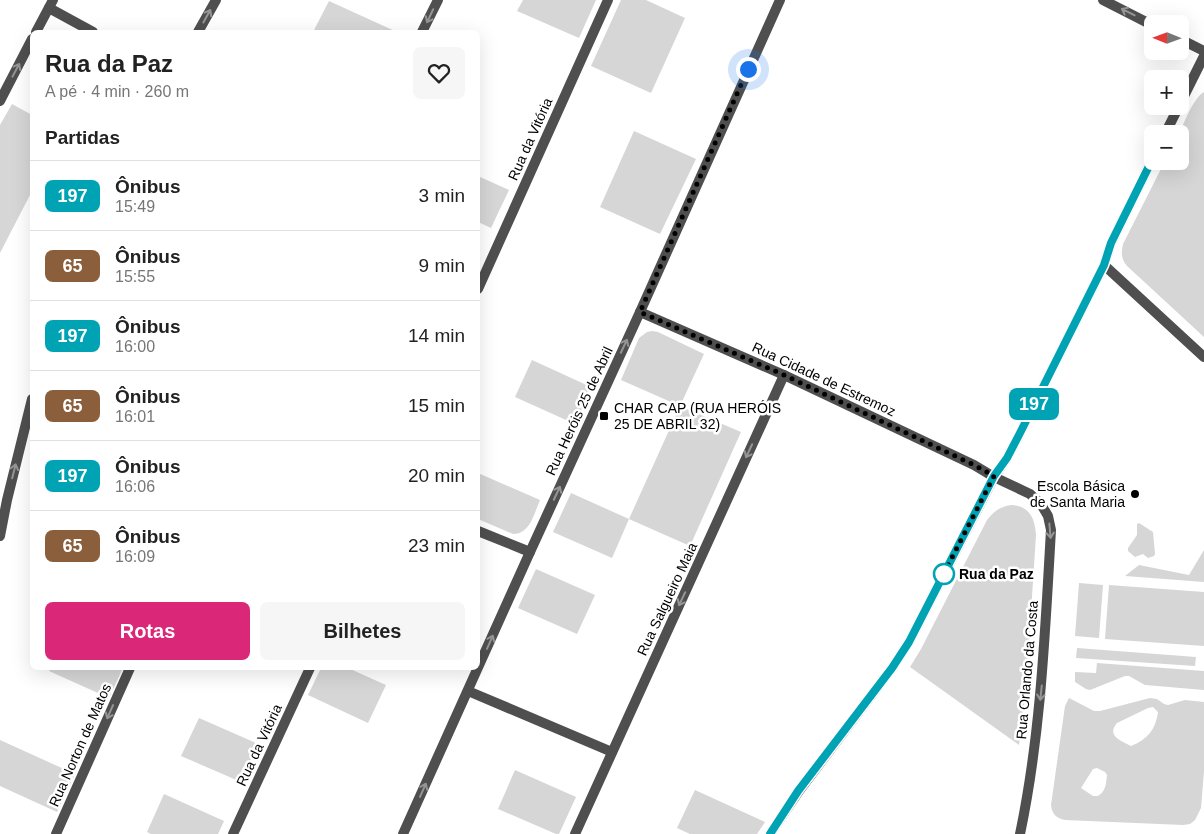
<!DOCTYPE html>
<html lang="pt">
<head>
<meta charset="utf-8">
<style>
	body { margin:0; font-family:Helvetica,sans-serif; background:#f6f6f6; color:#222; height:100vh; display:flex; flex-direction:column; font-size:19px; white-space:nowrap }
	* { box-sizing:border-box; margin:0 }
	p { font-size:16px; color:#767676 }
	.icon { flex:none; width:28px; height:28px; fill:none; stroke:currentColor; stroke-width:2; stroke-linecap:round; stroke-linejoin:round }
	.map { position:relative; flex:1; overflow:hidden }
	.details { position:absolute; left:30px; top:30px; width:450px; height:640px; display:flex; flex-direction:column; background:#fff; border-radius:8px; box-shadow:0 5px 20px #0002 }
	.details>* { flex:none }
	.badge { padding:0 10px; border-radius:8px; font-size:18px; line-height:32px }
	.needle { width:32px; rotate:271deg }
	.tools { position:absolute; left:1144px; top:15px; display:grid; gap:10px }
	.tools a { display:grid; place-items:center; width:45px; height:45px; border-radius:8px; background:#fff; box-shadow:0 5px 20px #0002; font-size:25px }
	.you { position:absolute; width:25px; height:25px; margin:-12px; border:4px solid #fff; border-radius:50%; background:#1a73e8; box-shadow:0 0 0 8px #1a73e833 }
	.map>.badge { position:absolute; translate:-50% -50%; box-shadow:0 0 0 2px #fff }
	h2 { padding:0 15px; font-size:19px; line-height:45px }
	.round { display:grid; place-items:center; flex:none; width:52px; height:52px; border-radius:8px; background:#f6f6f6 }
	.overview { display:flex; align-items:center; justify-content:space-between; height:85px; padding:0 15px }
	h1 { font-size:24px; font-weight:800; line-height:38px }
	.button { display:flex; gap:10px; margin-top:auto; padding:10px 15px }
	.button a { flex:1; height:58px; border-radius:8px; background:#db2777; color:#fff; font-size:20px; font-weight:800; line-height:58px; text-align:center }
	.button a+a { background:#f6f6f6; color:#222 }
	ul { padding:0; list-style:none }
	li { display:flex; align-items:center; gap:15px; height:70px; padding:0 15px; border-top:1px solid #e0e0e0 }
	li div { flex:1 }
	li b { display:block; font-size:19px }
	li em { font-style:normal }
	li .badge { min-width:55px; font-weight:700; text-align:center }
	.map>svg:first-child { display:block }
	.green { fill:#d6d6d6; fill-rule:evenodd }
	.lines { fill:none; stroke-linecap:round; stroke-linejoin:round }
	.minor { stroke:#4f4f4f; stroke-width:10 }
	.oneway { stroke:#959595 }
	.line-casing { stroke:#fff; stroke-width:11 }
	.line { stroke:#00a3b4; stroke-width:8 }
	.walk { stroke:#000; stroke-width:5; stroke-dasharray:0 9 }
	.poi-dot { fill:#000; stroke:#fff; stroke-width:2 }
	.stop-dot { fill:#fff; stroke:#00a3b4; stroke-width:2.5 }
	.labels { text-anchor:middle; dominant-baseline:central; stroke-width:5; stroke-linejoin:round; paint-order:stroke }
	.street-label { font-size:14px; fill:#000; stroke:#fff }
	.poi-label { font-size:14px; fill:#000; stroke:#fff; text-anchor:start }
	.stop-label { font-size:14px; font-weight:bold; fill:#000; stroke:#fff; text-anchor:start }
</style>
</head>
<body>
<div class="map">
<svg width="1204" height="834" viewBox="0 0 1204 834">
	<rect width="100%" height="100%" fill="#fff"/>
	<g class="green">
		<path d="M523,0H596L579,38L517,11Z"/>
		<path d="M621,0H646L685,18L651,93L591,66Z"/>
		<path d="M329,1L397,32H313Z"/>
		<path d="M1204,92V337L1127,266C1121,259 1121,253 1123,244L1165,161H1180V134H1179C1184,123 1194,97 1204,92Z"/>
		<path d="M12,104L32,115V191L0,253V125Z"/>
		<path d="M634,131L696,159L660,234L600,207Z"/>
		<path d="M478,176L509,190L491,228L478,222Z"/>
		<path d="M652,331L658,332L704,354L680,406L741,432L690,546L629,519L612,558L553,532L571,493L629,519L680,406L621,380L639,338L647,332Z"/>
		<path d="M532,360L591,387L575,424L515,397Z"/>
		<path d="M478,473L540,500C534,514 530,534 513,534L478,519Z"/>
		<path d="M1011,505C1030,506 1035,519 1036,535L1026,689L1019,745L910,667L921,649L987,520C994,511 1000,507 1011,505Z"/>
		<path d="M1139,523L1153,532L1155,554L1154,556L1148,558L1143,554L1135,557L1128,551V548L1137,535V524Z"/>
		<path d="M1204,550V582L1125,576L1139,565L1189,575Z"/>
		<path d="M536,569L595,595L577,634L518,608Z"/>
		<path d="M1079,583L1103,585L1099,638L1075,636Z"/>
		<path d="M1109,585L1204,592V646L1105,639Z"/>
		<path d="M1077,648L1196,657L1195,666L1076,658Z"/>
		<path d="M1097,663L1204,671V690L1145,685L1129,676H1125L1090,690L1086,689L1075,682V672L1096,673Z"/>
		<path d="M51,668H123L109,698L49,671Z"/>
		<path d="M321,668H348L386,685L368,723L308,695Z"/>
		<path d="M1069,698L1094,711H1100L1150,698L1157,699L1164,704L1168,705L1185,700L1204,702V771L1201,808L1195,820L1190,824L1183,825L1065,820C1056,818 1052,814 1051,805L1065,706ZM1153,707L1158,712C1156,729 1147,740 1131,746C1121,741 1106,736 1117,723L1148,708ZM1097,768L1105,772L1107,775C1106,784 1106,791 1098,796H1093L1081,788L1093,769Z"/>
		<path d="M199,718L258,744L241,782L181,756Z"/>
		<path d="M0,740L75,774L57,812L0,786Z"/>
		<path d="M515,770L576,797L559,834H556L498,809Z"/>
		<path d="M695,790L765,822L757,834H690L677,828Z"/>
		<path d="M164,794L224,821L218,834H151L147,832Z"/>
	</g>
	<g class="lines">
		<g class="minor">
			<path d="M1103,0L1152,25"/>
			<path d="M49,8L93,32"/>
			<path d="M36,32L53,0"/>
			<path d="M198,32L216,0"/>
			<path d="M422,32L438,0"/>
			<path d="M1180,39L1204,51"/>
			<path d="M0,101L32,39"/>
			<path d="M1180,104L1204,56"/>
			<path d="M1165,134L1179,106"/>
			<path d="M1104,265L1204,357"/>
			<path d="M478,289L608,0"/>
			<path d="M640,312L784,375L974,465L994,477L1030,494L1041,504L1048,516L1051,530C1045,632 1041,734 1020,834"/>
			<path d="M478,531L530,552"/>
			<path d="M0,536L7,500L32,399"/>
			<path d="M468,691L612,752"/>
			<path d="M56,834L130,668"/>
			<path d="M233,834L310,668"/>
			<path d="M403,834L530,552L640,312L780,0"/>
			<path d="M575,834L784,375"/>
			<path d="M770,834L799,791L892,668L909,642L994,477L1007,458L1020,433L1104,265L1111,243L1152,160"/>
		</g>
	</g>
	<defs><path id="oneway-shaft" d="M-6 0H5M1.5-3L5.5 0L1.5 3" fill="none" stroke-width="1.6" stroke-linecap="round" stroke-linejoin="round" transform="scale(1.25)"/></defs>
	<g class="oneway">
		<use href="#oneway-shaft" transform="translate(1128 12) rotate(-153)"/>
		<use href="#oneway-shaft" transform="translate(207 16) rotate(-61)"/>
		<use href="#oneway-shaft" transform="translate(430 16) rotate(115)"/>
		<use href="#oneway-shaft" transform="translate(16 70) rotate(-62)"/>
		<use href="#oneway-shaft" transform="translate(624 346) rotate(-65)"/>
		<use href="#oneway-shaft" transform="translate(749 451) rotate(115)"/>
		<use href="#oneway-shaft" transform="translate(14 471) rotate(-76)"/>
		<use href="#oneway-shaft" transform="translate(557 493) rotate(-65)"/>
		<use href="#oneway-shaft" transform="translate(1050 531) rotate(85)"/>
		<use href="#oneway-shaft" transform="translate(682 599) rotate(115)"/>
		<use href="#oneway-shaft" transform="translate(490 642) rotate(-66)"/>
		<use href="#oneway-shaft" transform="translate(1041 693) rotate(96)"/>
		<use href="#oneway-shaft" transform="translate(110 712) rotate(114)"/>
		<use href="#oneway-shaft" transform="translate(423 790) rotate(-66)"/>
	</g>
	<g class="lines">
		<defs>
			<path id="line" d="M770,834L798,791L892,668L909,642L994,476L1007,458L1020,433L1104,265L1111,243L1152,160"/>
		</defs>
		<use href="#line" class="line-casing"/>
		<use href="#line" class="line"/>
		<path class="walk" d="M748,69L640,312L784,375L974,465L994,476L943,575L944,574"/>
	</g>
	<g class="poi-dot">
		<rect x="599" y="411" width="10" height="10" rx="2.5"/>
		<circle cx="1135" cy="494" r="5"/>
	</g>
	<circle class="stop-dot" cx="944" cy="574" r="10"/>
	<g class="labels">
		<g class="street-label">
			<text transform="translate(530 139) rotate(-66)">Rua da Vitória</text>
			<text transform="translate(824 379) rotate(25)">Rua Cidade de Estremoz</text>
			<text transform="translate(579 411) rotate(-65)">Rua Heróis 25 de Abril</text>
			<text transform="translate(667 599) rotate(-65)">Rua Salgueiro Maia</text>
			<text transform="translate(1027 670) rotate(-85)">Rua Orlando da Costa</text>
			<text transform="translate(80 745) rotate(-66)">Rua Norton de Matos</text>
			<text transform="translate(259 745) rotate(-65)">Rua da Vitória</text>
		</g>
		<g class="poi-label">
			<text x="614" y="408">CHAR CAP (RUA HERÓIS<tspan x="614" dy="16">25 DE ABRIL 32)</tspan></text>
			<text x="1125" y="486" text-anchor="end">Escola Básica<tspan x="1125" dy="16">de Santa Maria</tspan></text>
		</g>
		<g class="stop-label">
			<text x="959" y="574">Rua da Paz</text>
		</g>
	</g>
</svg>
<div class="tools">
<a><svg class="needle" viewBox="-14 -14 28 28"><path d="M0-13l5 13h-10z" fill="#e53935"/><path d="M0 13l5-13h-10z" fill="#767676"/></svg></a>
<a>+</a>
<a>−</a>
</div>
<div class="you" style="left:748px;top:69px"></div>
<b class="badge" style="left:1034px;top:404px;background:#00a3b4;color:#fff">197</b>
<section class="details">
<div class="overview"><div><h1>Rua da Paz</h1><p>A pé · 4 min · 260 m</p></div><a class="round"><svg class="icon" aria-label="heart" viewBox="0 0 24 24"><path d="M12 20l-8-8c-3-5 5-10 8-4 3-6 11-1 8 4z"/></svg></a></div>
<h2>Partidas</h2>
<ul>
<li><span class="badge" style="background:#00a3b4;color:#fff">197</span><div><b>Ônibus</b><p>15:49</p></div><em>3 min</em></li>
<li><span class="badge" style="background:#8b5e3c;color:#fff">65</span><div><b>Ônibus</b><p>15:55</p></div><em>9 min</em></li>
<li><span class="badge" style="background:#00a3b4;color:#fff">197</span><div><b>Ônibus</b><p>16:00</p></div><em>14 min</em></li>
<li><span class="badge" style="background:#8b5e3c;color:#fff">65</span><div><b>Ônibus</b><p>16:01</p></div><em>15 min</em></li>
<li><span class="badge" style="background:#00a3b4;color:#fff">197</span><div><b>Ônibus</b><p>16:06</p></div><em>20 min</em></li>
<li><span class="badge" style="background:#8b5e3c;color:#fff">65</span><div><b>Ônibus</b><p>16:09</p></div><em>23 min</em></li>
</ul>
<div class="button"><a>Rotas</a><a>Bilhetes</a></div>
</section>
</div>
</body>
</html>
